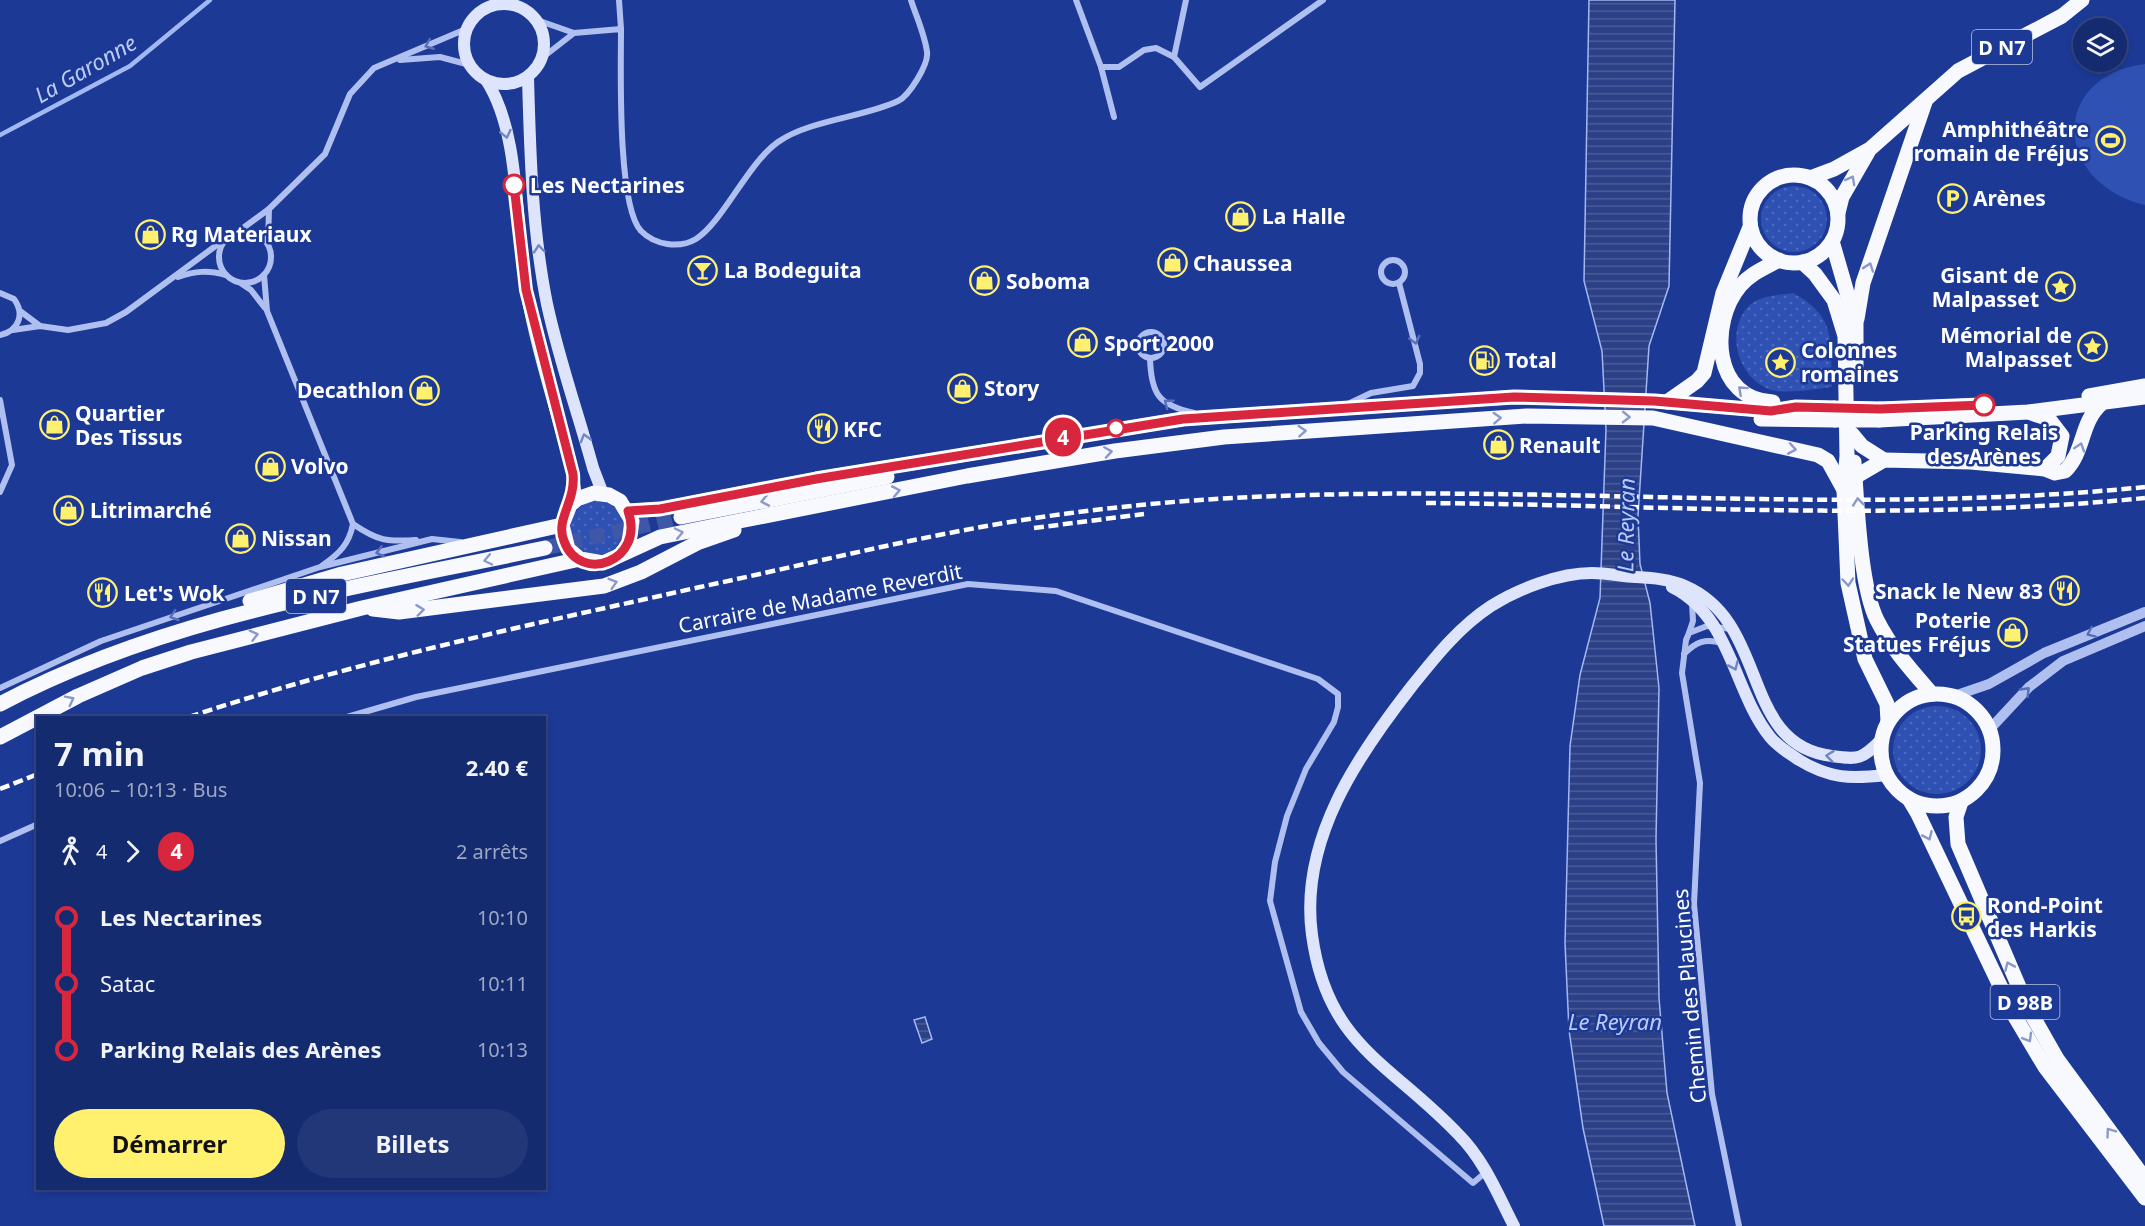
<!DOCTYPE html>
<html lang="fr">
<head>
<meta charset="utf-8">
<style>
	body { margin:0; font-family:"Noto Sans",sans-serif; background:#223778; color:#f1f3f6; height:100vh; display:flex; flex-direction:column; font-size:22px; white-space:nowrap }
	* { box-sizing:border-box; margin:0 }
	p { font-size:20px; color:#9da7c3 }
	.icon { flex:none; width:33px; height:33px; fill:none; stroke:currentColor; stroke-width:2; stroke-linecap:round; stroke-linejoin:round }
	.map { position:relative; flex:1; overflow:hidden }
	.drawer { position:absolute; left:36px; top:716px; width:510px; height:474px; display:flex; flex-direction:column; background:#152b70; border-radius:0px; box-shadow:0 3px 9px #0003,0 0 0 2px #344783 }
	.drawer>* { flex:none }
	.badge { padding:0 12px; border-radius:20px; font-size:21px; line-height:39px }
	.tools { position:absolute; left:2073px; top:18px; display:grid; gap:12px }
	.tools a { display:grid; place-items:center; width:54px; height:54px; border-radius:50%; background:#152b70; box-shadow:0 3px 9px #0003,0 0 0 2px #344783; font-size:30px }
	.map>.badge { position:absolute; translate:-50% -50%; box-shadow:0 0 0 3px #fff }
	.legs { display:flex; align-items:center; gap:9px; height:66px; padding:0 18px; font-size:20px }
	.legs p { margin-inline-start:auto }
	.summary { display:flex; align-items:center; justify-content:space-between; height:102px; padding:0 18px }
	h1 { font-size:33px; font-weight:700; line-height:45px }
	.cta { display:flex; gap:12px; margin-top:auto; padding:12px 18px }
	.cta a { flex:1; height:69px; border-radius:36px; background:#fff16e; color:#111; font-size:24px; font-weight:700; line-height:69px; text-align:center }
	.cta a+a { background:#223778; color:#f1f3f6 }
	ul { padding:0 18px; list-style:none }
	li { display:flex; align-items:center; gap:21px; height:66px; font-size:22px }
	li i { display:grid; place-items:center; width:9px; height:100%; margin:0 8px; background:currentColor }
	li i::after { content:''; width:15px; height:15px; margin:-8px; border:4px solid; border-radius:50%; background:#152b70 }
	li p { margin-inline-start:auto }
	li:first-child i { background:linear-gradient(#0000 50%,currentColor 0) }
	li:last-child i { background:linear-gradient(currentColor 50%,#0000 0) }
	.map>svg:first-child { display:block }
	.grass { fill:url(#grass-dots) }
	.pitch { fill:#3051b4 }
	.water { fill:url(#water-rules); stroke:#a2b8f2; stroke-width:1.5 }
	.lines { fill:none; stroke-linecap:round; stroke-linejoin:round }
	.stream { stroke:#a2b8f2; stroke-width:4.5 }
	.primary-tunnel { stroke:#3e57a6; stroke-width:15; stroke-dasharray:15 8; stroke-linecap:butt }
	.minor { stroke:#afc0f0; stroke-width:6 }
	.tertiary { stroke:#afc0f0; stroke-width:10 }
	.secondary { stroke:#dde4fb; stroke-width:12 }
	.primary { stroke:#f8f9ff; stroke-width:15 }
	.rail { stroke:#fff; stroke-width:4.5; stroke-dasharray:10 4.5; stroke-linecap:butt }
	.primary-bridge { stroke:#f8f9ff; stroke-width:15 }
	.oneway { stroke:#576fba }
	.oneway2 { stroke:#7386c3 }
	.oneway3 { stroke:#8a99ca }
	.line-1-casing { stroke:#fff; stroke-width:14 }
	.line-1 { stroke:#d7263d; stroke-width:9 }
	.stop-1-dot { fill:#fff; stroke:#d7263d; stroke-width:3 }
	.labels { text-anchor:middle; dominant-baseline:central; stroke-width:5; stroke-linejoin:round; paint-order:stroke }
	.shield { fill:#1c3996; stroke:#bbc4e0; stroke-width:1.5 }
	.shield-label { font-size:20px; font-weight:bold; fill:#fff }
	.poi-label { font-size:21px; font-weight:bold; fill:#fff; stroke:#1c3996; text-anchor:start }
	.stop-label { font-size:21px; font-weight:bold; fill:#fff; stroke:#1c3996; text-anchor:start }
	.street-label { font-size:21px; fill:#fff; stroke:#1c3996 }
	.water-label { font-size:22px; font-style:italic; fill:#bccbf6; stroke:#1c3996 }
</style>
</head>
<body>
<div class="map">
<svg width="2145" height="1226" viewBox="0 0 2145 1226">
	<defs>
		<pattern id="grass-dots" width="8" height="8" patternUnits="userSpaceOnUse" patternTransform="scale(1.5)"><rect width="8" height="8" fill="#3051b4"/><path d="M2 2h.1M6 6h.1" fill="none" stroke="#4f6bbf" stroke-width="1.8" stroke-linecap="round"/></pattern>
		<pattern id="water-rules" width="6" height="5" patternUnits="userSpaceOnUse" patternTransform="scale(1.5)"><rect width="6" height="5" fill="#2b4086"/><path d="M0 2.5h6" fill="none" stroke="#4b5d98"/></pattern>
	</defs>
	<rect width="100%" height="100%" fill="#1c3996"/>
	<g class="grass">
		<circle cx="1794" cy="219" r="33"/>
		<path d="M1793,293C1838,317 1830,343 1832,387C1817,389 1785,394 1771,390C1740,379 1725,337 1746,309C1756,296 1778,295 1793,293Z"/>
		<circle cx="597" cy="528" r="27"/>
		<circle cx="1937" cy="750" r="44"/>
	</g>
	<path class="pitch" d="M2145,64V205C2053,183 2049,76 2145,64Z"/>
	<g class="water">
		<path d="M1589,0H1675L1669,286L1649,346L1638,516L1640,564L1650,603L1659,688L1656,839L1659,998L1667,1093L1695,1226H1604L1583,1128L1569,1030L1565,943L1570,746L1580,675L1600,598L1606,429L1602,351L1584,281Z"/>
		<path d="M925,1017L932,1039L922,1043L914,1020Z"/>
	</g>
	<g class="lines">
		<path class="stream" d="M0,135L130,66L210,0"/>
		<path class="primary-tunnel" d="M545,548L681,517"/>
		<g class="minor">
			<path d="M619,0L621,29"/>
			<path d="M1076,0L1101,67H1119L1144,50L1156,48L1174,57"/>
			<path d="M1186,0L1174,57L1200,87L1323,0"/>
			<path d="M537,20L574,33L542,58"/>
			<path d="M574,33L621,29C621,68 617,205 641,231C655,245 679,249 696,239C723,222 747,164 778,142C809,120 865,117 898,101C909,96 929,64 927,52C925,35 916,16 911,0"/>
			<path d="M400,60L440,57L470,65"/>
			<path d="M1101,67L1114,117"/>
			<path d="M269,209L325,154L350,94L374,68L466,29"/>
			<circle cx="245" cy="257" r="26"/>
			<path d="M239,231L269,209L268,243"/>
			<circle cx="1393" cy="272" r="12"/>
			<path d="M264,275L267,311L353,524C349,544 340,553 323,565"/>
			<path d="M178,277C195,271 208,270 226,275"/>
			<path d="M242,284L251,290L265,308"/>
			<path d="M0,293L14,299C25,314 19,331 0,335"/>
			<path d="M20,311L40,326"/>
			<path d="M13,330L40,326L68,330L106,323L126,312L225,239"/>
			<circle cx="1151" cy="345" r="13"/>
			<path d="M1150,358C1151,395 1159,405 1194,413"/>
			<path d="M0,400L12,465L0,492"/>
			<path d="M1350,403L1371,393L1413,386L1420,373V364L1399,283"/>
			<path d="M353,524C378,541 387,542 416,540"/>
			<path d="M1731,629L1707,626L1689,633L1686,640L1682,673L1700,783L1694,904L1712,1094L1739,1226"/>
			<path d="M1689,633L1693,621L1692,603"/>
			<path d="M1684,654C1696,642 1705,638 1722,643"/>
			<path d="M0,688L101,641L320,567L432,539L460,542"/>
			<path d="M347,717L416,697L968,584L1056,591L1318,679L1338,694V707L1334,722L1306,769L1287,816L1275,862L1270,901L1301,1012L1319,1043L1343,1072L1473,1183L1486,1172"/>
			<path d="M0,841L38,824"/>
		</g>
		<g class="tertiary">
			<path d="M1954,696L1989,684L2044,653L2145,612"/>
			<path d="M1990,729L2029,687L2063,661L2145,626"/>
		</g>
		<g class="secondary">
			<circle cx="504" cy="44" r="40"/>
			<path d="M528,77C530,152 532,230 547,304C559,360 578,413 593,468L603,494"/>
			<path d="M486,80C521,133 515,226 526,289C536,349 558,414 573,474L575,489L570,505"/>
			<path d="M1672,587C1731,616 1733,691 1770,737C1778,747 1789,753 1799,760C1830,779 1851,779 1886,775"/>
			<path d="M1514,1226C1498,1195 1484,1160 1459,1135C1391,1063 1327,1046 1312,935C1299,840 1358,755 1412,686C1436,656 1459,627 1491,606C1518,589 1559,573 1592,573C1606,573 1621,576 1635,577C1651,578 1670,579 1685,586C1771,623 1739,745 1832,756C1859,760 1862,759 1881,740"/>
		</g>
		<g class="primary">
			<circle cx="1794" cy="219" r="44"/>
			<path d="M1810,178L1834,169L1870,149L1958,71L2062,16L2082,0"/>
			<path d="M1838,213L1842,197L1868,152"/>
			<path d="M1832,241L1856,324V369"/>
			<path d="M1802,262L1815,274L1834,300L1845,336L1847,456L1844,490L1848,583L1865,659L1887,704L1888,721"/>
			<path d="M1857,319L1863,283L1925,102"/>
			<path d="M2089,396L2145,386"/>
			<path d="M1667,402L1697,381L1704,373L1723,293L1750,227"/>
			<path d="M1773,402C1713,400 1709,323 1740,286C1751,273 1765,268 1779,260"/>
			<path d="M1880,409L1981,405"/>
			<path d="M2031,413L2049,419L2062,436L2058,456L2045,469"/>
			<path d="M1761,419L1835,420"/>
			<path d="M1879,420L2028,412L2145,397"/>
			<path d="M1852,434L1862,446L1884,460"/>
			<path d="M1854,462C1857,503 1860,586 1877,620C1891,648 1912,671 1932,694"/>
			<path d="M1855,477L1884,460L1971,462L2045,469L2055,473L2065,471C2085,451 2080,423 2101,404"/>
			<path d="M628,511L660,509L816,479L1183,419L1514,397L1655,401L1771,411L1796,407L1834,408"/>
			<path d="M681,517L887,477"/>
			<path d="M623,552L629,543L632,521L620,501L609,495L594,493L577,499L570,505L562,525L568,549L580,559L603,563L660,537L714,526L967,476L1115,451L1224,437L1527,416L1653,418L1818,455L1828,461L1844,490"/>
			<path d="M250,601L342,574L562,525"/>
			<path d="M373,609L399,612L604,586L641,572L697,543L734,530"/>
			<circle cx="1937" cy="750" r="56"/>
			<path d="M0,704C168,615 361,587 545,548"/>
			<path d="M0,737L78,696L142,668L191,652L362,608L580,559"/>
			<path d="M1909,799L1918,814L2014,1015L2045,1067L2145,1198"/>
			<path d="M1961,802L1956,817L1958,844L2028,1008L2057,1059L2145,1179"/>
		</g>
		<g class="rail">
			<path d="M1426,503C1665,505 1906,522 2145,498"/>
			<path d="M1034,528L1144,514"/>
			<path d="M189,717C356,661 529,625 700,587C823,561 946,529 1071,513C1140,504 1210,498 1279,496C1568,485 1857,516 2145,487"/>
			<path d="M0,789L38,774"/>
		</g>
		<g class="primary-bridge">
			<path d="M1834,408L1880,409"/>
			<path d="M1835,420H1879"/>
		</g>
	</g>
	<defs><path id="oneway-chevron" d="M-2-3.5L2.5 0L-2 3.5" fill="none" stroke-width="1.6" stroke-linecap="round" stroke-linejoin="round" transform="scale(1.5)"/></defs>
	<g class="oneway">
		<use href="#oneway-chevron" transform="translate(429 45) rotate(158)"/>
		<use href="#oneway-chevron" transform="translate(1415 340) rotate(75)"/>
		<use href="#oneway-chevron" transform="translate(1168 403) rotate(-142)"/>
		<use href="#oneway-chevron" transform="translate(380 552) rotate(166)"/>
		<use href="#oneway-chevron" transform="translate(174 616) rotate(162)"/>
		<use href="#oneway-chevron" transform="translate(2091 633) rotate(157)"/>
		<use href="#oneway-chevron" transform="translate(2026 691) rotate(-46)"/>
	</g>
	<g class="oneway2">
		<use href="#oneway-chevron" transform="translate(506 134) rotate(77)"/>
		<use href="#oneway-chevron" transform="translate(539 249) rotate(-95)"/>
		<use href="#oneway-chevron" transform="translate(585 438) rotate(-106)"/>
		<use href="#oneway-chevron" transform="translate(1734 666) rotate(66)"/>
		<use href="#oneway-chevron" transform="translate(1830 756) rotate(-173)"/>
	</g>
	<g class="oneway3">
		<use href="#oneway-chevron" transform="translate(1851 180) rotate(-61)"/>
		<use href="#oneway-chevron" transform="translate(1869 267) rotate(-71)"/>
		<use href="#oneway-chevron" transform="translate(1742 390) rotate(-138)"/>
		<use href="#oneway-chevron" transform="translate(1626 417) rotate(1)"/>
		<use href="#oneway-chevron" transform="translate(1497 418) rotate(-3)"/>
		<use href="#oneway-chevron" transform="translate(1302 431) rotate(-4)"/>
		<use href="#oneway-chevron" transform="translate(2080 447) rotate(-72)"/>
		<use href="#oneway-chevron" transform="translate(1792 449) rotate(10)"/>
		<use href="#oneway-chevron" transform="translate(1108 452) rotate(-9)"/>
		<use href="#oneway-chevron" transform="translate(896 491) rotate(-11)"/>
		<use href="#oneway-chevron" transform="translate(765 501) rotate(169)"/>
		<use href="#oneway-chevron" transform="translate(1858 502) rotate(-96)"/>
		<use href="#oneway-chevron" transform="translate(679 533) rotate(-12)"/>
		<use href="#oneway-chevron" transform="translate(488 560) rotate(168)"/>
		<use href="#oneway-chevron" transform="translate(1848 582) rotate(85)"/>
		<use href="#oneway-chevron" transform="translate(613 583) rotate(-17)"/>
		<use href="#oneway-chevron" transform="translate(420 610) rotate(-7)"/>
		<use href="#oneway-chevron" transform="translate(254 635) rotate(-15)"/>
		<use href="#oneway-chevron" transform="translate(70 700) rotate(-27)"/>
		<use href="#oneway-chevron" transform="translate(1928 836) rotate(66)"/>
		<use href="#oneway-chevron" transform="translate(2009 966) rotate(-114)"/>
		<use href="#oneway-chevron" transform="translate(2028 1038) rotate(59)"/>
		<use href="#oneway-chevron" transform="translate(2110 1132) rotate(-126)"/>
	</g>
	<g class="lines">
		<defs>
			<path id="line-1" d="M514,185L526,290L573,474C576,502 555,519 564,541C580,585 646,561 628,511L660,509L816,479L1183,419L1514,397L1654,401L1771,411L1796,407L1880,409L1984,405"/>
		</defs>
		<use href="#line-1" class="line-1-casing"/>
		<use href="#line-1" class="line-1"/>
	</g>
	<defs>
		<symbol id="stadium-ring" viewBox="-11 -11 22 22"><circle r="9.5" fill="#1c3996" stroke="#fff16e" stroke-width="1.5"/><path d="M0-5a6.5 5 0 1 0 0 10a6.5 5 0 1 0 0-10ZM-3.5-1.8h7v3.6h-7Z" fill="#fff16e"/></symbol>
		<symbol id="parking-ring" viewBox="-11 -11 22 22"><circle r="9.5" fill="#1c3996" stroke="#fff16e" stroke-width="1.5"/><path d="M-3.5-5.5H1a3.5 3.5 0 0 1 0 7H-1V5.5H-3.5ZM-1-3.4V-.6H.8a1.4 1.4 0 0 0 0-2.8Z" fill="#fff16e"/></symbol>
		<symbol id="shop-ring" viewBox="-11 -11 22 22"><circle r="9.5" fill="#1c3996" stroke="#fff16e" stroke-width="1.5"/><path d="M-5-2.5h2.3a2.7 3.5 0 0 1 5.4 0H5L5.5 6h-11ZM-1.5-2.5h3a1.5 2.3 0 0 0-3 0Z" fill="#fff16e"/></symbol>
		<symbol id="bar-ring" viewBox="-11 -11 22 22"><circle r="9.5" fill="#1c3996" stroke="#fff16e" stroke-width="1.5"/><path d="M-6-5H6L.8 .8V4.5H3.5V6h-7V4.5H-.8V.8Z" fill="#fff16e"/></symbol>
		<symbol id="sight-ring" viewBox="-11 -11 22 22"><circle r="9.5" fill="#1c3996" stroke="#fff16e" stroke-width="1.5"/><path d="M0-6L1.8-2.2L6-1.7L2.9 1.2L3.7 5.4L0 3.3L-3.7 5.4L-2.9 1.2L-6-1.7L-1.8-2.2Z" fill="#fff16e"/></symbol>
		<symbol id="fuel-ring" viewBox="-11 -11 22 22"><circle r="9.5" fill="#1c3996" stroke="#fff16e" stroke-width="1.5"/><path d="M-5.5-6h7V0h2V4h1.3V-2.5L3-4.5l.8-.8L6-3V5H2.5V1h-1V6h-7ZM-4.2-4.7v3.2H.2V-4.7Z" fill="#fff16e"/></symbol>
		<symbol id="restaurant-ring" viewBox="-11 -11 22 22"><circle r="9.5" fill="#1c3996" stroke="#fff16e" stroke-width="1.5"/><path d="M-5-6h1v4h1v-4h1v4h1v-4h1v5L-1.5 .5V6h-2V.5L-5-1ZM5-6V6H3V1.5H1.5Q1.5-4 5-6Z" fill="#fff16e"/></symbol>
		<symbol id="bus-ring" viewBox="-11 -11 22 22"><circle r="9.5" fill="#1c3996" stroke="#fff16e" stroke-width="1.5"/><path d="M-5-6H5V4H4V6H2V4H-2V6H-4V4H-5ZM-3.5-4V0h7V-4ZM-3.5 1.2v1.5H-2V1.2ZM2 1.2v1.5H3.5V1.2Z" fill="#fff16e"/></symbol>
	</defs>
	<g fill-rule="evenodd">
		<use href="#stadium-ring" x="2094" y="124" width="33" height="33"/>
		<use href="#parking-ring" x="1936" y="182" width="33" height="33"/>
		<use href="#shop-ring" x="1224" y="200" width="33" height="33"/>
		<use href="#shop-ring" x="134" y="218" width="33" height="33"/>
		<use href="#shop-ring" x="1156" y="246" width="33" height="33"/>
		<use href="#bar-ring" x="686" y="254" width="33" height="33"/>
		<use href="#shop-ring" x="968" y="264" width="33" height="33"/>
		<use href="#sight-ring" x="2044" y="270" width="33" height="33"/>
		<use href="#shop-ring" x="1066" y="326" width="33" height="33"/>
		<use href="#sight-ring" x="2076" y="330" width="33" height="33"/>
		<use href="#fuel-ring" x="1468" y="344" width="33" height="33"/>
		<use href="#sight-ring" x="1764" y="346" width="33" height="33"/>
		<use href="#shop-ring" x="946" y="372" width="33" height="33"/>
		<use href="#shop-ring" x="408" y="374" width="33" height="33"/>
		<use href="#shop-ring" x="38" y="408" width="33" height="33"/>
		<use href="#restaurant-ring" x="806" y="412" width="33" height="33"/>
		<use href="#shop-ring" x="1482" y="428" width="33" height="33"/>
		<use href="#shop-ring" x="254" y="450" width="33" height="33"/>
		<use href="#shop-ring" x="52" y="494" width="33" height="33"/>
		<use href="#shop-ring" x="224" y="522" width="33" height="33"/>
		<use href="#restaurant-ring" x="2048" y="574" width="33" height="33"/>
		<use href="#restaurant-ring" x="86" y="576" width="33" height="33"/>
		<use href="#shop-ring" x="1996" y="616" width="33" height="33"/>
		<use href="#bus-ring" x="1950" y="900" width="33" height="33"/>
	</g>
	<g class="stop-1-dot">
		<circle cx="514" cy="185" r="10"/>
		<circle cx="1984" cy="405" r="10"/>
		<circle cx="1116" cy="428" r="8"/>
	</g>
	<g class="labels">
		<g class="shield">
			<rect x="1972" y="30" width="60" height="34" rx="4.5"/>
			<rect x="286" y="579" width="60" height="34" rx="4.5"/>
			<rect x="1990.5" y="985" width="69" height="34" rx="4.5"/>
		</g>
		<g class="shield-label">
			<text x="2002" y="47">D N7</text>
			<text x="316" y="596">D N7</text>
			<text x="2025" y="1002">D 98B</text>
		</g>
		<g class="poi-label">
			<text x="2089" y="129" text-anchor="end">Amphithéâtre<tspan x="2089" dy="24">romain de Fréjus</tspan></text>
			<text x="1973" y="198">Arènes</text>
			<text x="1262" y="216">La Halle</text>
			<text x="171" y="234">Rg Materiaux</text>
			<text x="1193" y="263">Chaussea</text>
			<text x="724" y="270">La Bodeguita</text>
			<text x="2039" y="275" text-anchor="end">Gisant de<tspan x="2039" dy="24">Malpasset</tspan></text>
			<text x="1006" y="281">Soboma</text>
			<text x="2072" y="335" text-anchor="end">Mémorial de<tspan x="2072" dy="24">Malpasset</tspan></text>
			<text x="1104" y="343">Sport 2000</text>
			<text x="1801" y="350">Colonnes<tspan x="1801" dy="24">romaines</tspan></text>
			<text x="1505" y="360">Total</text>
			<text x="984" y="388">Story</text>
			<text x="404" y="390" text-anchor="end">Decathlon</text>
			<text x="75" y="413">Quartier<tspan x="75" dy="24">Des Tissus</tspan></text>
			<text x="843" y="429">KFC</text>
			<text x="1519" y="445">Renault</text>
			<text x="291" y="466">Volvo</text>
			<text x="90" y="510">Litrimarché</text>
			<text x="261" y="538">Nissan</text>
			<text x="2043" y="591" text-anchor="end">Snack le New 83</text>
			<text x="124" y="593">Let's Wok</text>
			<text x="1991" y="620" text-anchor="end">Poterie<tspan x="1991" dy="24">Statues Fréjus</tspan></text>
			<text x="1987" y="905">Rond-Point<tspan x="1987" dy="24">des Harkis</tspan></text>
		</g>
		<g class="stop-label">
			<text x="530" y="185">Les Nectarines</text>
			<text x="1984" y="432" text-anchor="middle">Parking Relais<tspan x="1984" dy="24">des Arènes</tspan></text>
		</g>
		<g class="street-label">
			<text transform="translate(820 598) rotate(-11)">Carraire de Madame Reverdit</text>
			<text transform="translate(1689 996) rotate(-95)">Chemin des Plaucines</text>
		</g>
		<g class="water-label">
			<text transform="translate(85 68) rotate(-30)">La Garonne</text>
			<text transform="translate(1625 525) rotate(-89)">Le Reyran</text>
			<text x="1615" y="1021">Le Reyran</text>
		</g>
	</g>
</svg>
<div class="tools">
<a><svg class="icon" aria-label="layers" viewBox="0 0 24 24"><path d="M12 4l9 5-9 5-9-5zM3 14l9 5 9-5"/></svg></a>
</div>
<b class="badge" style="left:1063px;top:437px;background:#d7263d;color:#fff">4</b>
<section class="drawer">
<div class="summary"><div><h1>7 min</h1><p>10:06 – 10:13 · Bus</p></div><b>2.40 €</b></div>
<div class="legs"><svg class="icon" aria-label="walk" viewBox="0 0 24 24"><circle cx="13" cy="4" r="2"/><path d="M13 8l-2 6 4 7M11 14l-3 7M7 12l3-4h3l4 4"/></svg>4<svg class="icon" aria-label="forward" viewBox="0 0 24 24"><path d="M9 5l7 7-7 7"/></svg><b class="badge" style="background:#d7263d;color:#fff">4</b><p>2 arrêts</p></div>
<ul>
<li><i style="color:#d7263d"></i><b>Les Nectarines</b><p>10:10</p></li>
<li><i style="color:#d7263d"></i><span>Satac</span><p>10:11</p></li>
<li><i style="color:#d7263d"></i><b>Parking Relais des Arènes</b><p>10:13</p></li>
</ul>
<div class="cta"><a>Démarrer</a><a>Billets</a></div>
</section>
</div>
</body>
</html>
